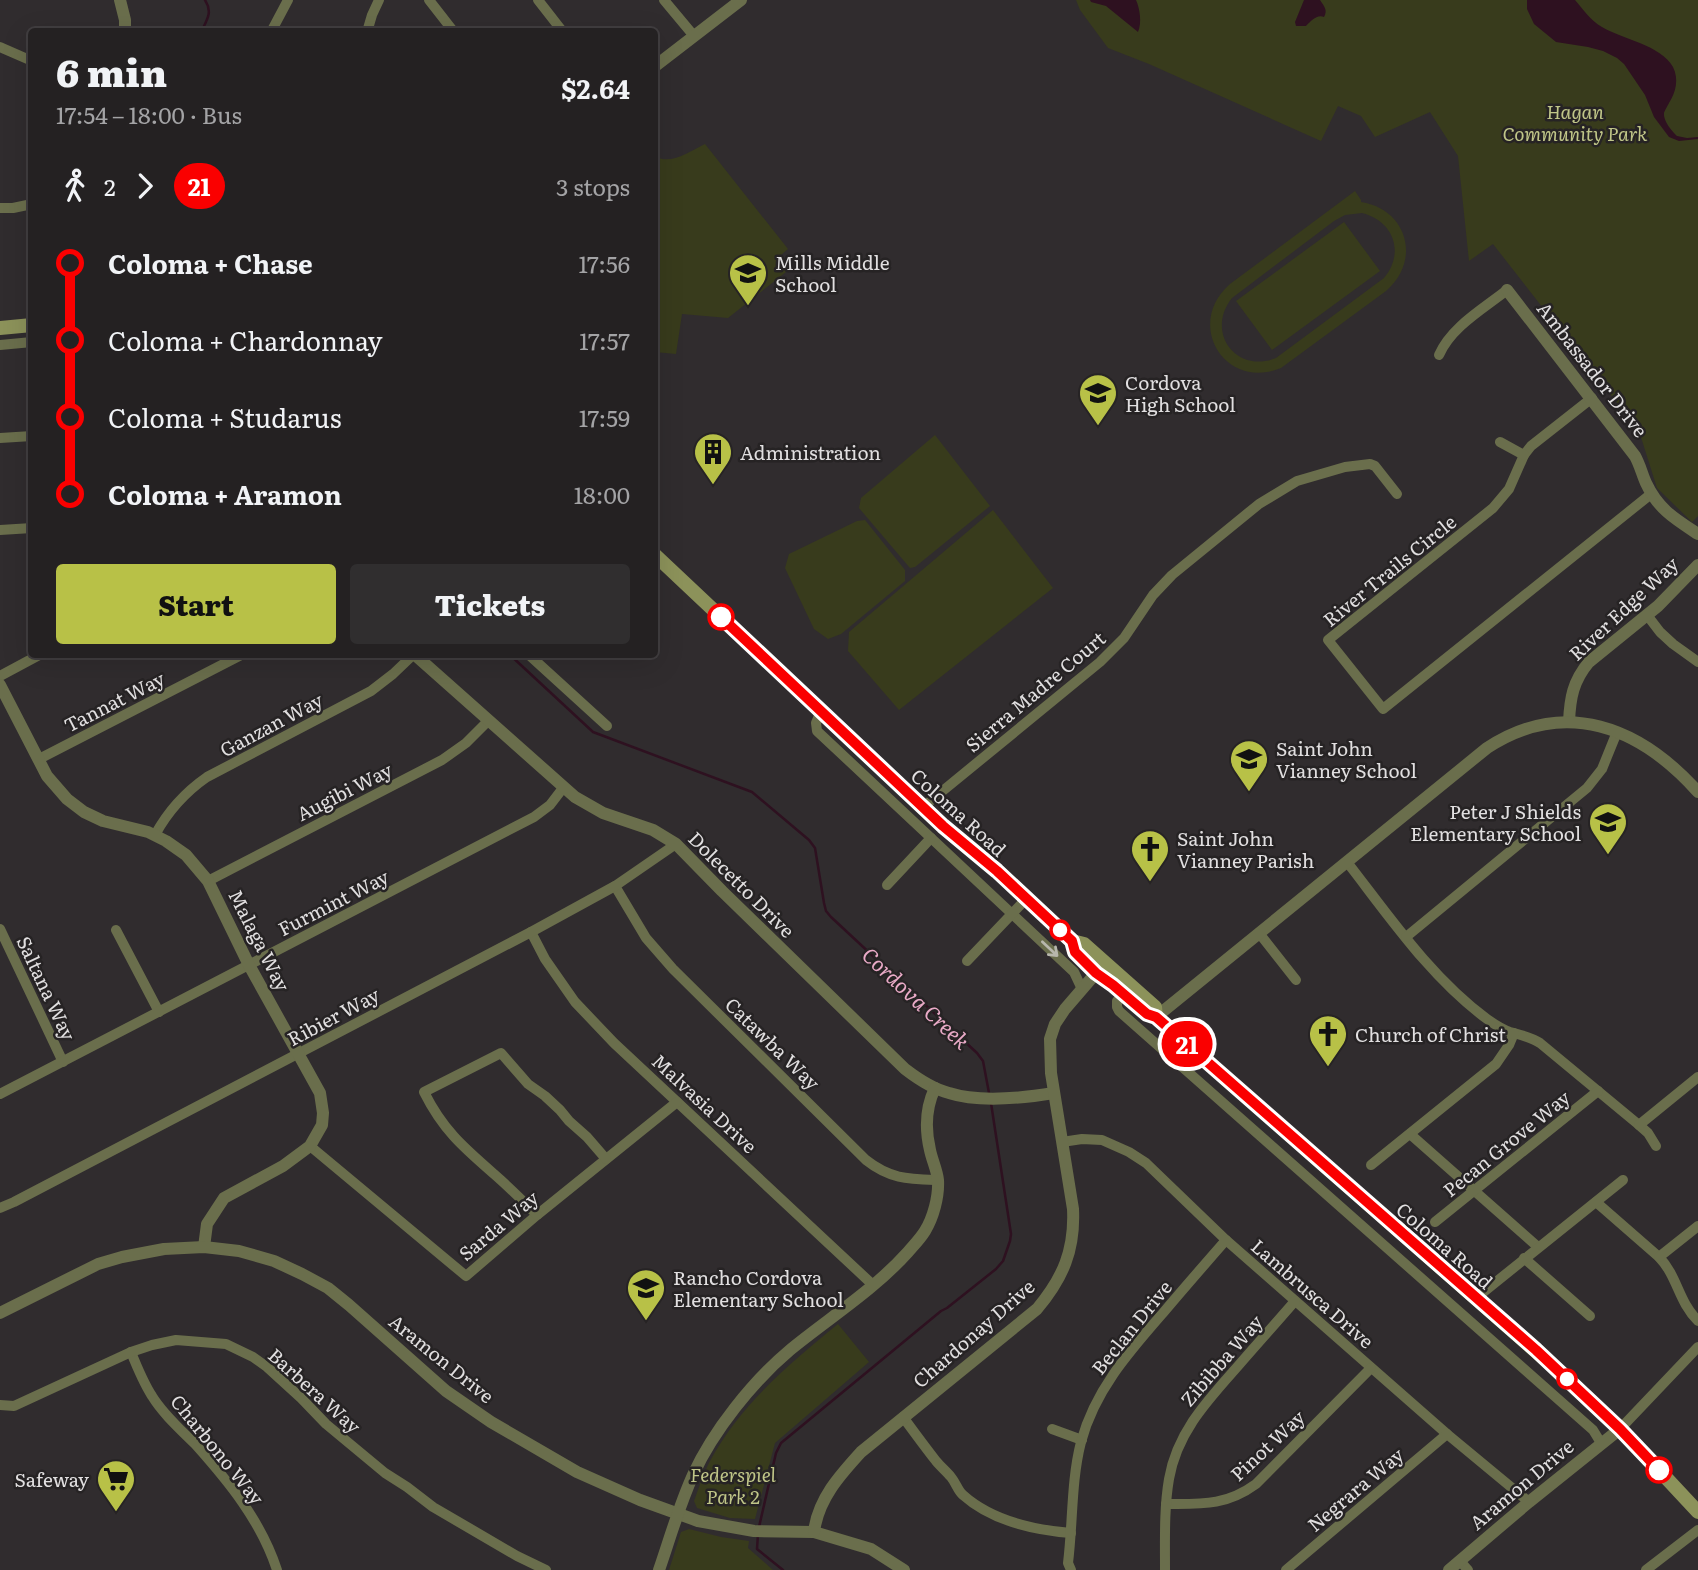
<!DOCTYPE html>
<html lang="en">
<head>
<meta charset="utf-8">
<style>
	body { margin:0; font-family:Literata,serif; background:#302e2f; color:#f1f3f6; height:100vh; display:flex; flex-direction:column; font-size:26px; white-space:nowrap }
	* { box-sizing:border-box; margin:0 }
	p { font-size:23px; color:#a3a3a5 }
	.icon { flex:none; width:38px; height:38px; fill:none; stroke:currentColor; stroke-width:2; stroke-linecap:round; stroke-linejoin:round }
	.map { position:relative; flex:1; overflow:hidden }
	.sheet { position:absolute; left:28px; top:28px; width:630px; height:630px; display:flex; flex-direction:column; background:#242122; border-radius:7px; box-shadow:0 7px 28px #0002,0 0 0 2px #413e40 }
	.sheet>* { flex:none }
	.badge { padding:0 14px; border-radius:23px; font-size:24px; line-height:46px }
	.map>.badge { position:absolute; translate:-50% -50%; box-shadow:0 0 0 4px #fff }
	.legs { display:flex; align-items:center; gap:10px; height:77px; padding:0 28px; font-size:23px }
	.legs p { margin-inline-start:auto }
	.summary { display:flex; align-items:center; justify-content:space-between; height:119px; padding:0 28px }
	h1 { font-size:38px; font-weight:800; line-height:52px }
	.cta { display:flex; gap:14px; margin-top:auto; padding:14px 28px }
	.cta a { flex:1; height:80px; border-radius:7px; background:#b8c147; color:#111; font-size:28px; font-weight:800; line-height:80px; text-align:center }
	.cta a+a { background:#302e2f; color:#f1f3f6 }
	ul { padding:0 28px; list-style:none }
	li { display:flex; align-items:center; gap:24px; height:77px; font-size:26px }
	li i { display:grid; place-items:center; width:10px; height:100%; margin:0 9px; background:currentColor }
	li i::after { content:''; width:18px; height:18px; margin:-9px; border:5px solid; border-radius:50%; background:#242122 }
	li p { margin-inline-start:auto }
	li:first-child i { background:linear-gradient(#0000 50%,currentColor 0) }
	li:last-child i { background:linear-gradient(currentColor 50%,#0000 0) }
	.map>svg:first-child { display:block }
	.green { fill:#383b1c; fill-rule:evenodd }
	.water { fill:#2e1120 }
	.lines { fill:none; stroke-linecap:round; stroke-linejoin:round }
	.stream { stroke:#2e1120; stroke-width:2.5 }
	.minor { stroke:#6a6e4c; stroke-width:10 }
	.tertiary { stroke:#6a6e4c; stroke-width:12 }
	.secondary { stroke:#8c925a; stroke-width:14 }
	.oneway { stroke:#b7b7ac }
	.line-1-casing { stroke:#fff; stroke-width:16 }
	.line-1 { stroke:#fa0000; stroke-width:10 }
	.stop-1-dot { fill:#fff; stroke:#fa0000; stroke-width:3.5 }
	.labels { text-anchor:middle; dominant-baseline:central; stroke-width:5; stroke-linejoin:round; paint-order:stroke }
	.park-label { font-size:19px; font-style:italic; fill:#c0c688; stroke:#262324 }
	.poi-label { font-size:19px; fill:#e1dfe0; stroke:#262324; text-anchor:start }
	.street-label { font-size:19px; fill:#e1dfe0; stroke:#262324 }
	.water-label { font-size:21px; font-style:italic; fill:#e9aac7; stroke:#262324 }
</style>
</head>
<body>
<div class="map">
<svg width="1698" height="1570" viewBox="0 0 1698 1570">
	<rect width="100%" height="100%" fill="#302c2e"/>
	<g class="green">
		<path d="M1076,0H1698V516L1692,522L1657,488L1639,431L1493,244L1469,261L1458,156L1430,112L1375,137L1361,116L1338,106L1321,141L1149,64L1108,48L1080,10Z"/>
		<path d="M705,144L788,249L781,255L791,268L728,318L682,314L676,354L655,352V156C670,166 690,151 705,144Z"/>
		<path d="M1355,191L1361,200V202C1407,209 1422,260 1386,291L1281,368C1225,391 1184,324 1230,284ZM1362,213C1394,221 1405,253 1384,278L1276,358C1236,374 1205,332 1232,298L1334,221L1345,215Z"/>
		<path d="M1344,222L1380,271L1272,350L1236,301Z"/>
		<path d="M935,435L990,506L915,567L910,568L859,508L861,498Z"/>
		<path d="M993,510L1053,588L899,710L848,651L849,632Z"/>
		<path d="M865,520L905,570V581L841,634L828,639L814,629L785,568L789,554L857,521Z"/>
		<path d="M838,1324L869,1362L775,1443L755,1519L730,1518L697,1508L694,1501C699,1488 703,1474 710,1461C741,1404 789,1364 838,1324Z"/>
		<path d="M689,1529L721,1537L749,1541L748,1548L773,1570H669L681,1532Z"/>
	</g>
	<g class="water">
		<path d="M1090,0H1136C1140,9 1142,23 1138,32L1106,6L1091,2Z"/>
		<path d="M1304,0H1320C1324,6 1328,10 1324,17C1317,14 1311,21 1306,26H1296L1295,22Z"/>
		<path d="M1527,0H1575C1583,9 1591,21 1602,27C1622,39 1661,45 1673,67C1679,79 1676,92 1669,103C1668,105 1665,110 1664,113C1663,121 1672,131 1677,136L1687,138L1698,137V139L1679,141L1669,137L1654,117L1645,95L1624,64L1617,58L1603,51L1588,47L1556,42L1534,24L1527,9Z"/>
	</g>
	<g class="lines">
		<g class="stream">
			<path d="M201,32C207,20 213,12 205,0"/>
			<path d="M509,654L593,732L752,792L809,840L815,848L824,903L826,911L831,917L977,1053L983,1061L989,1093"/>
			<path d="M759,1527L776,1453L781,1443L941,1311L947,1308L996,1269L1003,1261L1010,1241L1011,1234L991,1103"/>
			<path d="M758,1534L757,1549L783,1570"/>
		</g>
		<g class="minor">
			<path d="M429,0L454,32"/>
			<path d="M538,0L563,32"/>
			<path d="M664,0L694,36"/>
			<path d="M271,32L288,0"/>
			<path d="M367,32L372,15L379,0"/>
			<path d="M0,47L32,61"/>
			<path d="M0,208H13L32,204"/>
			<path d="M0,345L32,342"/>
			<path d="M1439,355C1451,327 1483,309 1507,290"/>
			<path d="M1592,398L1531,446L1524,455L1509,489L1493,508L1328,640L1383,709L1651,494"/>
			<path d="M0,438L32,436"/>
			<path d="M1500,442L1524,455"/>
			<path d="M0,530L32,528"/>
			<path d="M1647,615L1660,632L1673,644L1698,662"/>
			<path d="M528,654L607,726"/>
			<path d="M0,676L41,654"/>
			<path d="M821,711L816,723L817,731L1074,972L1082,989"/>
			<path d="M39,759L243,654"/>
			<path d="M923,807L1100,662L1124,638L1153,595L1172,575L1259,504L1297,481L1345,467L1370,464L1375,466L1397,494"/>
			<path d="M155,835C168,811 184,793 207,777L371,691L393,674L414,654"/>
			<path d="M1347,862C1389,916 1431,978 1487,1019C1494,1024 1501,1029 1510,1032C1521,1035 1531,1037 1540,1043L1639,1125L1648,1133L1656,1146"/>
			<path d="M208,881L442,760L466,743L488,721"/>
			<path d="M887,885L931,838"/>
			<path d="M615,886L646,938L673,969L866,1160C890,1179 908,1179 938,1180"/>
			<path d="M0,929L63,1062"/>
			<path d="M116,930L159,1012"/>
			<path d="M531,932L545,959L575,1002L614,1043L873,1285"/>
			<path d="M1259,933L1296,980"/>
			<path d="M1406,937L1587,788L1602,769L1617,732"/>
			<path d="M967,961L1026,899"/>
			<path d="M1124,994L1117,1001V1007L1119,1011L1593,1430L1601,1443"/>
			<path d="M0,1094L534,817L550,805L563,788"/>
			<path d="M1639,1125L1698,1077"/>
			<path d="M1410,1134L1538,1247"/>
			<path d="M1062,1142L1082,1139L1102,1140L1129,1152L1146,1163L1226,1240L1447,1434L1529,1502"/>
			<path d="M310,1146L466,1276L537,1215L677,1102"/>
			<path d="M1371,1165L1496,1064L1509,1045L1514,1033"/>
			<path d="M1596,1202L1659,1257C1678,1277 1678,1301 1698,1321"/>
			<path d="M0,1208L14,1202L531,932L615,886L676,844"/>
			<path d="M537,1215C523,1201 509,1187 494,1174C463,1147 443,1130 424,1092L501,1053L528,1084L545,1096L560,1110L569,1121L587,1137L606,1159"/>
			<path d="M1435,1222L1598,1091"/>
			<path d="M1659,1257L1698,1226"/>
			<path d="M1524,1258L1590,1316"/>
			<path d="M1476,1298L1623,1180"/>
			<path d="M131,1352C137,1367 143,1382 152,1396C163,1414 180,1429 195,1444C229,1482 261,1521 277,1570"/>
			<path d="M0,1405L14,1406L131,1352L152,1345L176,1340L226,1344L253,1357L267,1367L301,1398L326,1424L385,1473L407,1487L433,1507L517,1556L546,1570"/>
			<path d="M903,1417C914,1432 925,1447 936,1461C941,1467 947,1472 951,1477C956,1483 958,1491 963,1495C992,1521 1034,1530 1071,1533"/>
			<path d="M1052,1429L1082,1440"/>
			<path d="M1620,1429L1698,1347"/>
			<path d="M1166,1504C1201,1504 1226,1506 1256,1484L1371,1368"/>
			<path d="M1460,1561L1468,1570"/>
			<path d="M1071,1570L1068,1563C1073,1523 1071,1481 1081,1442C1095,1390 1129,1352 1163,1313C1184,1288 1205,1264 1226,1240"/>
			<path d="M1165,1570C1165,1540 1164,1508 1169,1479C1177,1432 1208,1400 1238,1366C1257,1344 1276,1323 1295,1301"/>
			<path d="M1286,1570L1447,1434"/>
			<path d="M1646,1570L1698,1530"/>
		</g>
		<g class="tertiary">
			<path d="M120,0L125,20V32"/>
			<path d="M654,67L741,0"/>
			<path d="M1507,290L1635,456C1640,465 1642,474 1646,483C1658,509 1675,519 1698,534"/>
			<path d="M414,654L575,797L603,813L653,830L676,844L722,891L905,1069C918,1079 933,1089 949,1093C980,1103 1023,1098 1054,1093"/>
			<path d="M0,685L47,776L67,799L84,812L103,821L148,832L166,841L186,855L208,881L249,965L320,1093L323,1113L322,1125L310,1146L283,1166L224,1198L207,1224L204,1247"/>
			<path d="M1569,722C1570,698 1573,681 1589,662L1658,606L1698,565"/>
			<path d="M1156,1017L1487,748C1565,697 1640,727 1698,792"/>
			<path d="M0,1313L98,1264L122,1257L164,1249L204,1247L239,1251L274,1261L302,1274L328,1288L349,1305L446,1391L491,1422L577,1472L640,1500L698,1521L754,1531L814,1532L871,1549L904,1570"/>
			<path d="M814,1532C818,1499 840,1475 861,1452L1037,1309C1063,1278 1075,1250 1073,1209L1051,1073L1050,1039L1055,1024L1065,1009L1096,973"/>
			<path d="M659,1570C670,1538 679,1506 693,1475C713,1431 753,1381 790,1350C829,1318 874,1290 908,1252C914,1245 920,1239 925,1231C933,1218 939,1197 938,1180C937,1170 932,1160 930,1150C925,1129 926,1107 935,1088"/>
			<path d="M1449,1570L1529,1502L1620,1429"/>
		</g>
		<g class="secondary">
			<path d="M0,328L32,325"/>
			<path d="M654,554L943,826L997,871L1072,941L1084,944L1155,1007L1156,1017"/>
			<path d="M1072,941L1075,952L1096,973L1113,985L1147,1014L1156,1017L1573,1384L1629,1438L1698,1512"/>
		</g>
	</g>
	<defs><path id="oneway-shaft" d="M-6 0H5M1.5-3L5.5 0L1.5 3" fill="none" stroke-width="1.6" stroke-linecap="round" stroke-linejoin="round" transform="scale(1.75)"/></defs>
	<use class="oneway" href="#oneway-shaft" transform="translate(1050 949) rotate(43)"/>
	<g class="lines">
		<defs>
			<path id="line-1" d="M721,617L943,826L997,871L1072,941L1075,952L1096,973L1113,985L1147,1014L1156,1017L1536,1350L1620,1429L1659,1470"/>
		</defs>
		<use href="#line-1" class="line-1-casing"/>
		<use href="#line-1" class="line-1"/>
	</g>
	<defs>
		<symbol id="school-pin" viewBox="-11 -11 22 30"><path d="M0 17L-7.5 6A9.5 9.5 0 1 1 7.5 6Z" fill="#b8c147" stroke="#262324"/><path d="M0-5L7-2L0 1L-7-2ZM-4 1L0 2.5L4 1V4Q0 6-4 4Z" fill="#111"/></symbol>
		<symbol id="building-pin" viewBox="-11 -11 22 30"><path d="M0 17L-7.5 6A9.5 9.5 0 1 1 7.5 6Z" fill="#b8c147" stroke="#262324"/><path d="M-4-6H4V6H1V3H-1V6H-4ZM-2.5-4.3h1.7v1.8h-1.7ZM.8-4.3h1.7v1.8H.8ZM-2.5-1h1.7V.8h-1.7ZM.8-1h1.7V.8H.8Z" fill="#111"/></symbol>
		<symbol id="church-pin" viewBox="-11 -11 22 30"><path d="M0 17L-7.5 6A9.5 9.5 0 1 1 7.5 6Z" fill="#b8c147" stroke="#262324"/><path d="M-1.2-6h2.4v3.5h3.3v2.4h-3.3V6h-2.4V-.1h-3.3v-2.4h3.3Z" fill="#111"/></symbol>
		<symbol id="supermarket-pin" viewBox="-11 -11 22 30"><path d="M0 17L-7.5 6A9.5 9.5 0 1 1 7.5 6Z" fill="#b8c147" stroke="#262324"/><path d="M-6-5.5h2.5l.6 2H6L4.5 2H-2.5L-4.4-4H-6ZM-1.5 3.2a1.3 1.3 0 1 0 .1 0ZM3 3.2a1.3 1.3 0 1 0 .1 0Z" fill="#111"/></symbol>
	</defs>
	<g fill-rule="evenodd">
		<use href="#school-pin" x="726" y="251" width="44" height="60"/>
		<use href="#school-pin" x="1076" y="371" width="44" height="60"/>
		<use href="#building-pin" x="691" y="430" width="44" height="60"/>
		<use href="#school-pin" x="1227" y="737" width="44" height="60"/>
		<use href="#school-pin" x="1586" y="800" width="44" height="60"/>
		<use href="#church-pin" x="1128" y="827" width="44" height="60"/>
		<use href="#church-pin" x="1306" y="1012" width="44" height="60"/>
		<use href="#school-pin" x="624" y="1266" width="44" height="60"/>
		<use href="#supermarket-pin" x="94" y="1457" width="44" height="60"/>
	</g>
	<g class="stop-1-dot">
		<circle cx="721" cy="617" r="12"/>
		<circle cx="1060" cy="930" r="9"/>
		<circle cx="1567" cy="1379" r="9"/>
		<circle cx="1659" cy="1470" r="12"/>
	</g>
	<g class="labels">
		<g class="park-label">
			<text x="1575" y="111">Hagan<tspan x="1575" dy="22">Community Park</tspan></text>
			<text x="733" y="1474">Federspiel<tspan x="733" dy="22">Park 2</tspan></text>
		</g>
		<g class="poi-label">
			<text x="775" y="262">Mills Middle<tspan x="775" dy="22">School</tspan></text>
			<text x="1125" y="382">Cordova<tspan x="1125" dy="22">High School</tspan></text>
			<text x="740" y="452">Administration</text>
			<text x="1276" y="748">Saint John<tspan x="1276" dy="22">Vianney School</tspan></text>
			<text x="1581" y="811" text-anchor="end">Peter J Shields<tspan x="1581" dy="22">Elementary School</tspan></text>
			<text x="1177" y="838">Saint John<tspan x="1177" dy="22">Vianney Parish</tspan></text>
			<text x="1355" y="1034">Church of Christ</text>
			<text x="673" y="1277">Rancho Cordova<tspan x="673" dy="22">Elementary School</tspan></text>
			<text x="89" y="1479" text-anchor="end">Safeway</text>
		</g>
		<g class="street-label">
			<text transform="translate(1593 369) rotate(52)">Ambassador Drive</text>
			<text transform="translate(1389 570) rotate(-39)">River Trails Circle</text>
			<text transform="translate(1623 608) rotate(-43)">River Edge Way</text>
			<text transform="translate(1035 691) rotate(-40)">Sierra Madre Court</text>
			<text transform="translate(114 701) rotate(-27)">Tannat Way</text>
			<text transform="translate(271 724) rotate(-28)">Ganzan Way</text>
			<text transform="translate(344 791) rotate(-27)">Augibi Way</text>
			<text transform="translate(959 812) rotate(42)">Coloma Road</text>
			<text transform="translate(742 884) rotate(45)">Dolecetto Drive</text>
			<text transform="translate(333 902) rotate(-27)">Furmint Way</text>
			<text transform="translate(260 940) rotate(63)">Malaga Way</text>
			<text transform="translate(47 988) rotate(65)">Saltana Way</text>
			<text transform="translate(333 1016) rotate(-28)">Ribier Way</text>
			<text transform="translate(773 1043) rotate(44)">Catawba Way</text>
			<text transform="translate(705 1103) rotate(43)">Malvasia Drive</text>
			<text transform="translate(1506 1143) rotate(-39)">Pecan Grove Way</text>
			<text transform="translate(498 1225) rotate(-40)">Sarda Way</text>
			<text transform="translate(1445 1245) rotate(41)">Coloma Road</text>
			<text transform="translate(1313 1293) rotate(41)">Lambrusca Drive</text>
			<text transform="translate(1131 1327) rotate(-51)">Beclan Drive</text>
			<text transform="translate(973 1333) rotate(-41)">Chardonay Drive</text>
			<text transform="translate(442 1358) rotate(39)">Aramon Drive</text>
			<text transform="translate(1221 1360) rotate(-49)">Zibibba Way</text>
			<text transform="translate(315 1390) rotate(42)">Barbera Way</text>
			<text transform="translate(1267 1445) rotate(-43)">Pinot Way</text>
			<text transform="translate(218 1449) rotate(51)">Charbono Way</text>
			<text transform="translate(1521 1484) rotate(-40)">Aramon Drive</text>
			<text transform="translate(1355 1489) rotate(-40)">Negrara Way</text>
		</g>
		<g class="water-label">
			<text transform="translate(917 997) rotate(43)">Cordova Creek</text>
		</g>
	</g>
</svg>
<b class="badge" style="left:1187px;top:1044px;background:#fa0000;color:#fff">21</b>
<section class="sheet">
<div class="summary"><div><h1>6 min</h1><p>17:54 – 18:00 · Bus</p></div><b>$2.64</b></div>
<div class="legs"><svg class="icon" aria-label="walk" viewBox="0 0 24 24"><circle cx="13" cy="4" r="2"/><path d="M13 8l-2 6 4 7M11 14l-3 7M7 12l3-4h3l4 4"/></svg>2<svg class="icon" aria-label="forward" viewBox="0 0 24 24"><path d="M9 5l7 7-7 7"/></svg><b class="badge" style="background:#fa0000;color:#fff">21</b><p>3 stops</p></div>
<ul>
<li><i style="color:#fa0000"></i><b>Coloma + Chase</b><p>17:56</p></li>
<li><i style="color:#fa0000"></i><span>Coloma + Chardonnay</span><p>17:57</p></li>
<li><i style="color:#fa0000"></i><span>Coloma + Studarus</span><p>17:59</p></li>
<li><i style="color:#fa0000"></i><b>Coloma + Aramon</b><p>18:00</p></li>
</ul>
<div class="cta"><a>Start</a><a>Tickets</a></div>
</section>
</div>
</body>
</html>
